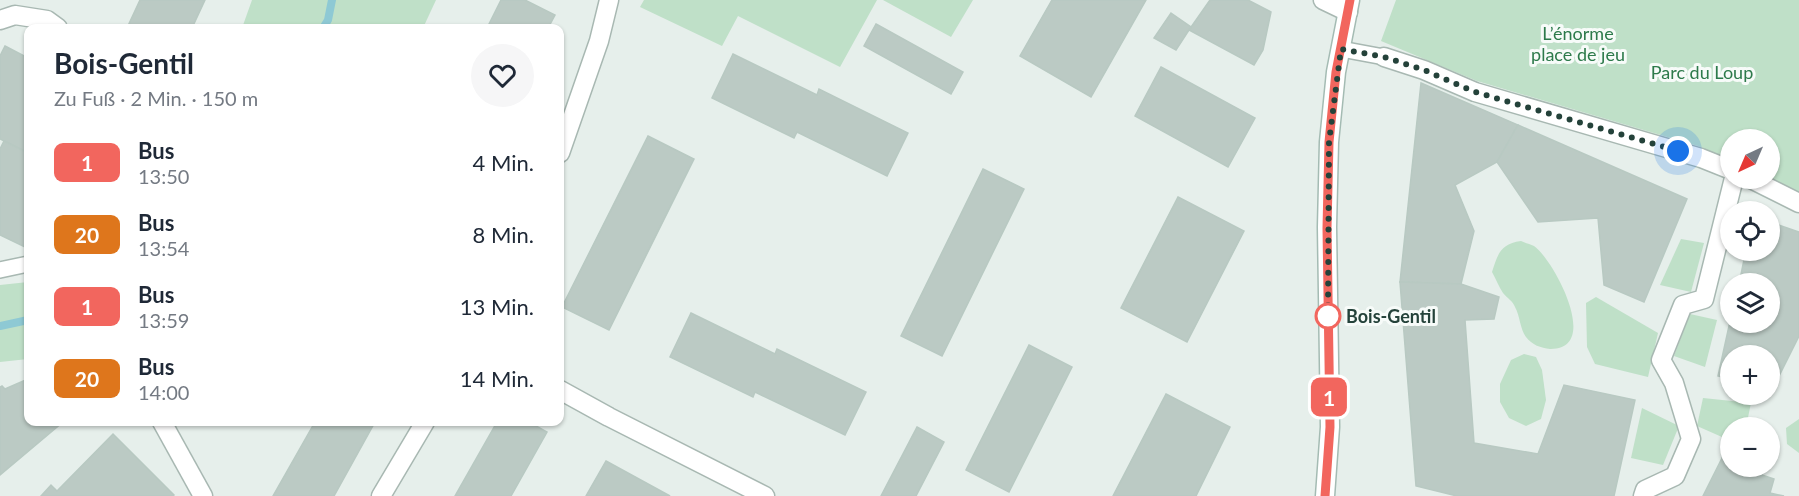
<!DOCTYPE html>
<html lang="de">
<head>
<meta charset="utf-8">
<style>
	body { margin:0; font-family:Lato,sans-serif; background:#f6f6f7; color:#1f2937; height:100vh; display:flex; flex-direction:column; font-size:22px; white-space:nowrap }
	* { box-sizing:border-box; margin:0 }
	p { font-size:20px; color:#747a83 }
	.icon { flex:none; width:33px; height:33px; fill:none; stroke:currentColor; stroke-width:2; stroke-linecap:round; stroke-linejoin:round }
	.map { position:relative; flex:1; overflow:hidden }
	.drawer { position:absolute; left:24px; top:24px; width:540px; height:402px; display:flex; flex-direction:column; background:#fff; border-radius:12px; box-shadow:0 2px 4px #0004 }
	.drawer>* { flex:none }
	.badge { padding:0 12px; border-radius:9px; font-size:21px; line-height:39px }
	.needle { width:39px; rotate:224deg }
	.tools { position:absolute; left:1720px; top:129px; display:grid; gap:12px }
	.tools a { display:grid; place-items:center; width:60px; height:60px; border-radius:50%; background:#fff; box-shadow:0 2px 4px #0004; font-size:30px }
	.you { position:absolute; width:30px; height:30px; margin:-15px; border:4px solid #fff; border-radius:50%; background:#1a73e8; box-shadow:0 0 0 9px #1a73e833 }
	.map>.badge { position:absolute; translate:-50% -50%; box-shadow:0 0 0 3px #fff }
	.round { display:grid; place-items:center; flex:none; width:63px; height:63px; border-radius:32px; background:#f6f6f7 }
	.summary { display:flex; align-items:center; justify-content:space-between; height:102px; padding:0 30px }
	h1 { font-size:28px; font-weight:700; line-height:45px }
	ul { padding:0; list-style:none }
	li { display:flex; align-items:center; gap:18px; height:72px; padding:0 30px }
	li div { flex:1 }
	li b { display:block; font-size:22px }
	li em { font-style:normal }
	li .badge { min-width:66px; font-weight:700; text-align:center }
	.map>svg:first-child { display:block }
	.green { fill:#bfe0c8 }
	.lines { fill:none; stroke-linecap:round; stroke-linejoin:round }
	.stream { stroke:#8ec9d4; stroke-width:8 }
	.building { fill:#bbcac4; stroke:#b8c9c2; stroke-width:1.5 }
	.service-casing { stroke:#a8b8b2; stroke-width:18 }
	.pedestrian-casing { stroke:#a8b8b2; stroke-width:21 }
	.minor-casing { stroke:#a8b8b2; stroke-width:21 }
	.secondary-casing { stroke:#a4bbb3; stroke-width:21 }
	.service { stroke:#fff; stroke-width:15 }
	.pedestrian { stroke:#fff; stroke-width:18 }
	.minor { stroke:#fff; stroke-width:18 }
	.secondary { stroke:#fff; stroke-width:18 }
	.line-casing { stroke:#fff; stroke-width:14 }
	.line { stroke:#f2665e; stroke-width:9 }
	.walk { stroke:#24423a; stroke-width:6; stroke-dasharray:0 10.8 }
	.stop-dot { fill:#fff; stroke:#f2665e; stroke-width:3 }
	.labels { text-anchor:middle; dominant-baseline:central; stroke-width:6; stroke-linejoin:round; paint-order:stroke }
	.park-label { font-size:18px; fill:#2d7a4b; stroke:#f7fbf9 }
	.stop-label { font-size:18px; font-weight:bold; fill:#24423a; stroke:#f7fbf9; text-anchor:start }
</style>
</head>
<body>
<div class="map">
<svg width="1799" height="496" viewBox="0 0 1799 496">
	<rect width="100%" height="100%" fill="#e6efeb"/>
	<g class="green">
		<path d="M252,0H436L423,28H242Z"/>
		<path d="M644,0H877L840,67L738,16L722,46L640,7Z"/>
		<path d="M883,0H973L951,37Z"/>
		<path d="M1396,0H1799V195L1770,178V140H1731V160L1698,146L1477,81L1381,41Z"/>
		<path d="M1681,239L1704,243L1691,292L1660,285Z"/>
		<path d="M1521,241C1525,243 1530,244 1534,246C1554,260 1602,350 1550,349C1541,348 1532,345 1526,337C1520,329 1520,316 1515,307C1513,301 1507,298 1503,293C1499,287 1496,279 1492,272C1498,254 1500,244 1521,241Z"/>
		<path d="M28,282V359L0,362V285Z"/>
		<path d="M1596,297L1658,333L1648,377L1595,364L1587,347L1586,303Z"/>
		<path d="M1690,314L1717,320L1705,367L1674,356Z"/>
		<path d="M1524,354L1536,357L1542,370L1546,400L1541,419L1526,426L1509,418L1500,402V384L1511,360Z"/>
		<path d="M1703,398L1751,403L1746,427L1731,428V441L1697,426Z"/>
		<path d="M1642,408L1679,426L1663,465L1631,458Z"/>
		<path d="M1799,419V453L1787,444L1786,428Z"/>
	</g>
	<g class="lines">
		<g class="stream">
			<path d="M323,28L328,20L332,0"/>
			<path d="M0,326L28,320"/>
		</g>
	</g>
	<g class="building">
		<path d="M140,0H205L192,28H127Z"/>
		<path d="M501,0H525L555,15L548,28H487Z"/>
		<path d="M1052,0H1146L1091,97L1020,56Z"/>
		<path d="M1210,0H1248L1271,12L1263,50L1254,65L1189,30Z"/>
		<path d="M1171,13L1191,27L1176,50L1154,38Z"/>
		<path d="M876,24L963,72L951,94L864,46Z"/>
		<path d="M5,46L28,58V153L0,139V56Z"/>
		<path d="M733,54L817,95L819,89L908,133L887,176L797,132L794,138L712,98Z"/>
		<path d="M1161,67L1255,118L1228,167L1135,116Z"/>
		<path d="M1421,83L1518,125L1497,162L1455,185L1474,231L1461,284L1400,282Z"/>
		<path d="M1518,125L1687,199L1644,302L1604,285L1598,218L1538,222L1497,162Z"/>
		<path d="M648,136L694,159L609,330L562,307Z"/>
		<path d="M4,141L28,153V240L25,247L0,235V149Z"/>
		<path d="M983,169L1024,189L942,356L901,336Z"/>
		<path d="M1178,197L1244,231L1187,342L1121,308Z"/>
		<path d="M1770,222L1799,232V336L1773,388H1770V356H1731V379L1718,376L1731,317V322H1770V284H1739L1746,250H1770Z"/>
		<path d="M1400,282L1461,284L1499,297L1494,319L1465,320L1474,443L1538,454L1564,385L1635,400L1614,496H1457L1416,486Z"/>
		<path d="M691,313L775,354L777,349L866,392L845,435L755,392L753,397L670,357Z"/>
		<path d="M1029,345L1072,367L1009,492L966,470Z"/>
		<path d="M28,379V422H63L0,475V387L2,386L5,389Z"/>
		<path d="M1166,394L1230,427L1196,496H1113Z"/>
		<path d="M315,422H375L334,496H273Z"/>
		<path d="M497,422H529L547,432L511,496H455Z"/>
		<path d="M917,427L944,442L916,496H881Z"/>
		<path d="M113,434L174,495L173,496H41L51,485L57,491Z"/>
		<path d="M1727,448L1731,449V466H1751L1763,470L1762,475L1774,479L1770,493L1784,496H1703Z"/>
		<path d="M606,461L670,496H586Z"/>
	</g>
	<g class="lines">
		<defs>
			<g id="service">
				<path d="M1341,49L1384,57"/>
				<path d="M0,270L28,264"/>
			</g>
			<g id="pedestrian">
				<path d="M1384,57L1424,70L1475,92L1701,158L1731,170"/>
				<path d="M1749,178L1799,203"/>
				<path d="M1643,496L1645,490L1675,476L1691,439L1674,383L1661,360L1683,305L1704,299L1734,178"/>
			</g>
			<g id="minor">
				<path d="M1323,0L1348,12"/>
				<path d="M0,20L15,15L47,20L58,28"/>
				<path d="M560,153L599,41L609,0"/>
				<path d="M560,390L609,417L765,496"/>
				<path d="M162,422L203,496"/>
				<path d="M381,496L425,422"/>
			</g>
			<path id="secondary" d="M1325,496L1330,427L1327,227L1329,142L1336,72L1350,0"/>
		</defs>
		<use href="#service" class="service-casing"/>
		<use href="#pedestrian" class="pedestrian-casing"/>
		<use href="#minor" class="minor-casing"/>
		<use href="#secondary" class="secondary-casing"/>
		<use href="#service" class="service"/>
		<use href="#pedestrian" class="pedestrian"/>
		<use href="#minor" class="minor"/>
		<use href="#secondary" class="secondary"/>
	</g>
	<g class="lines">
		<defs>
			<path id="line" d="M1325,496L1330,427L1327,228L1329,142L1336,72L1350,0"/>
		</defs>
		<use href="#line" class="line-casing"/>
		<use href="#line" class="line"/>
		<path class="walk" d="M1328,316L1329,142L1341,49L1384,57L1424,70L1475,92L1678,151"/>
	</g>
	<circle class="stop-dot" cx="1328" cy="316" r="12"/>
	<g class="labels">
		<g class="park-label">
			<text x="1578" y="33">L’énorme<tspan x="1578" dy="21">place de jeu</tspan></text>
			<text x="1702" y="72">Parc du Loup</text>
		</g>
		<g class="stop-label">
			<text x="1346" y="316">Bois-Gentil</text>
		</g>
	</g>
</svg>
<div class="tools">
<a><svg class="needle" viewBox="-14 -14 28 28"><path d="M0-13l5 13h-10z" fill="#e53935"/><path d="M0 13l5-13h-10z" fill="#747a83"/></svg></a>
<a><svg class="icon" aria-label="locate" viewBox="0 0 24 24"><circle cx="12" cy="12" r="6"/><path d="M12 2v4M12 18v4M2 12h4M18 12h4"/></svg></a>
<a><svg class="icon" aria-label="layers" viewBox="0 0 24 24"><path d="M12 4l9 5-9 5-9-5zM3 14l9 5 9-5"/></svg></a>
<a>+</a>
<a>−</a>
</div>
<div class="you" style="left:1678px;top:151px"></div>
<b class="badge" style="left:1329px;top:397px;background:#f2665e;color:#fff">1</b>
<section class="drawer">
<div class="summary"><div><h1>Bois-Gentil</h1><p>Zu Fuß · 2 Min. · 150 m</p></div><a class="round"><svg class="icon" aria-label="heart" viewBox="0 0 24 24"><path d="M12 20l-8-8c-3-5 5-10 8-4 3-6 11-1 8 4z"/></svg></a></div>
<ul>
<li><span class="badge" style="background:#f2665e;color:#fff">1</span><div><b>Bus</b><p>13:50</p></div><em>4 Min.</em></li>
<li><span class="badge" style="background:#de761c;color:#fff">20</span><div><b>Bus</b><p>13:54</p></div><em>8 Min.</em></li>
<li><span class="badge" style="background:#f2665e;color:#fff">1</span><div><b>Bus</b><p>13:59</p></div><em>13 Min.</em></li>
<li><span class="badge" style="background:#de761c;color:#fff">20</span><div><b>Bus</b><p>14:00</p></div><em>14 Min.</em></li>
</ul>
</section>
</div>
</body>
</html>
